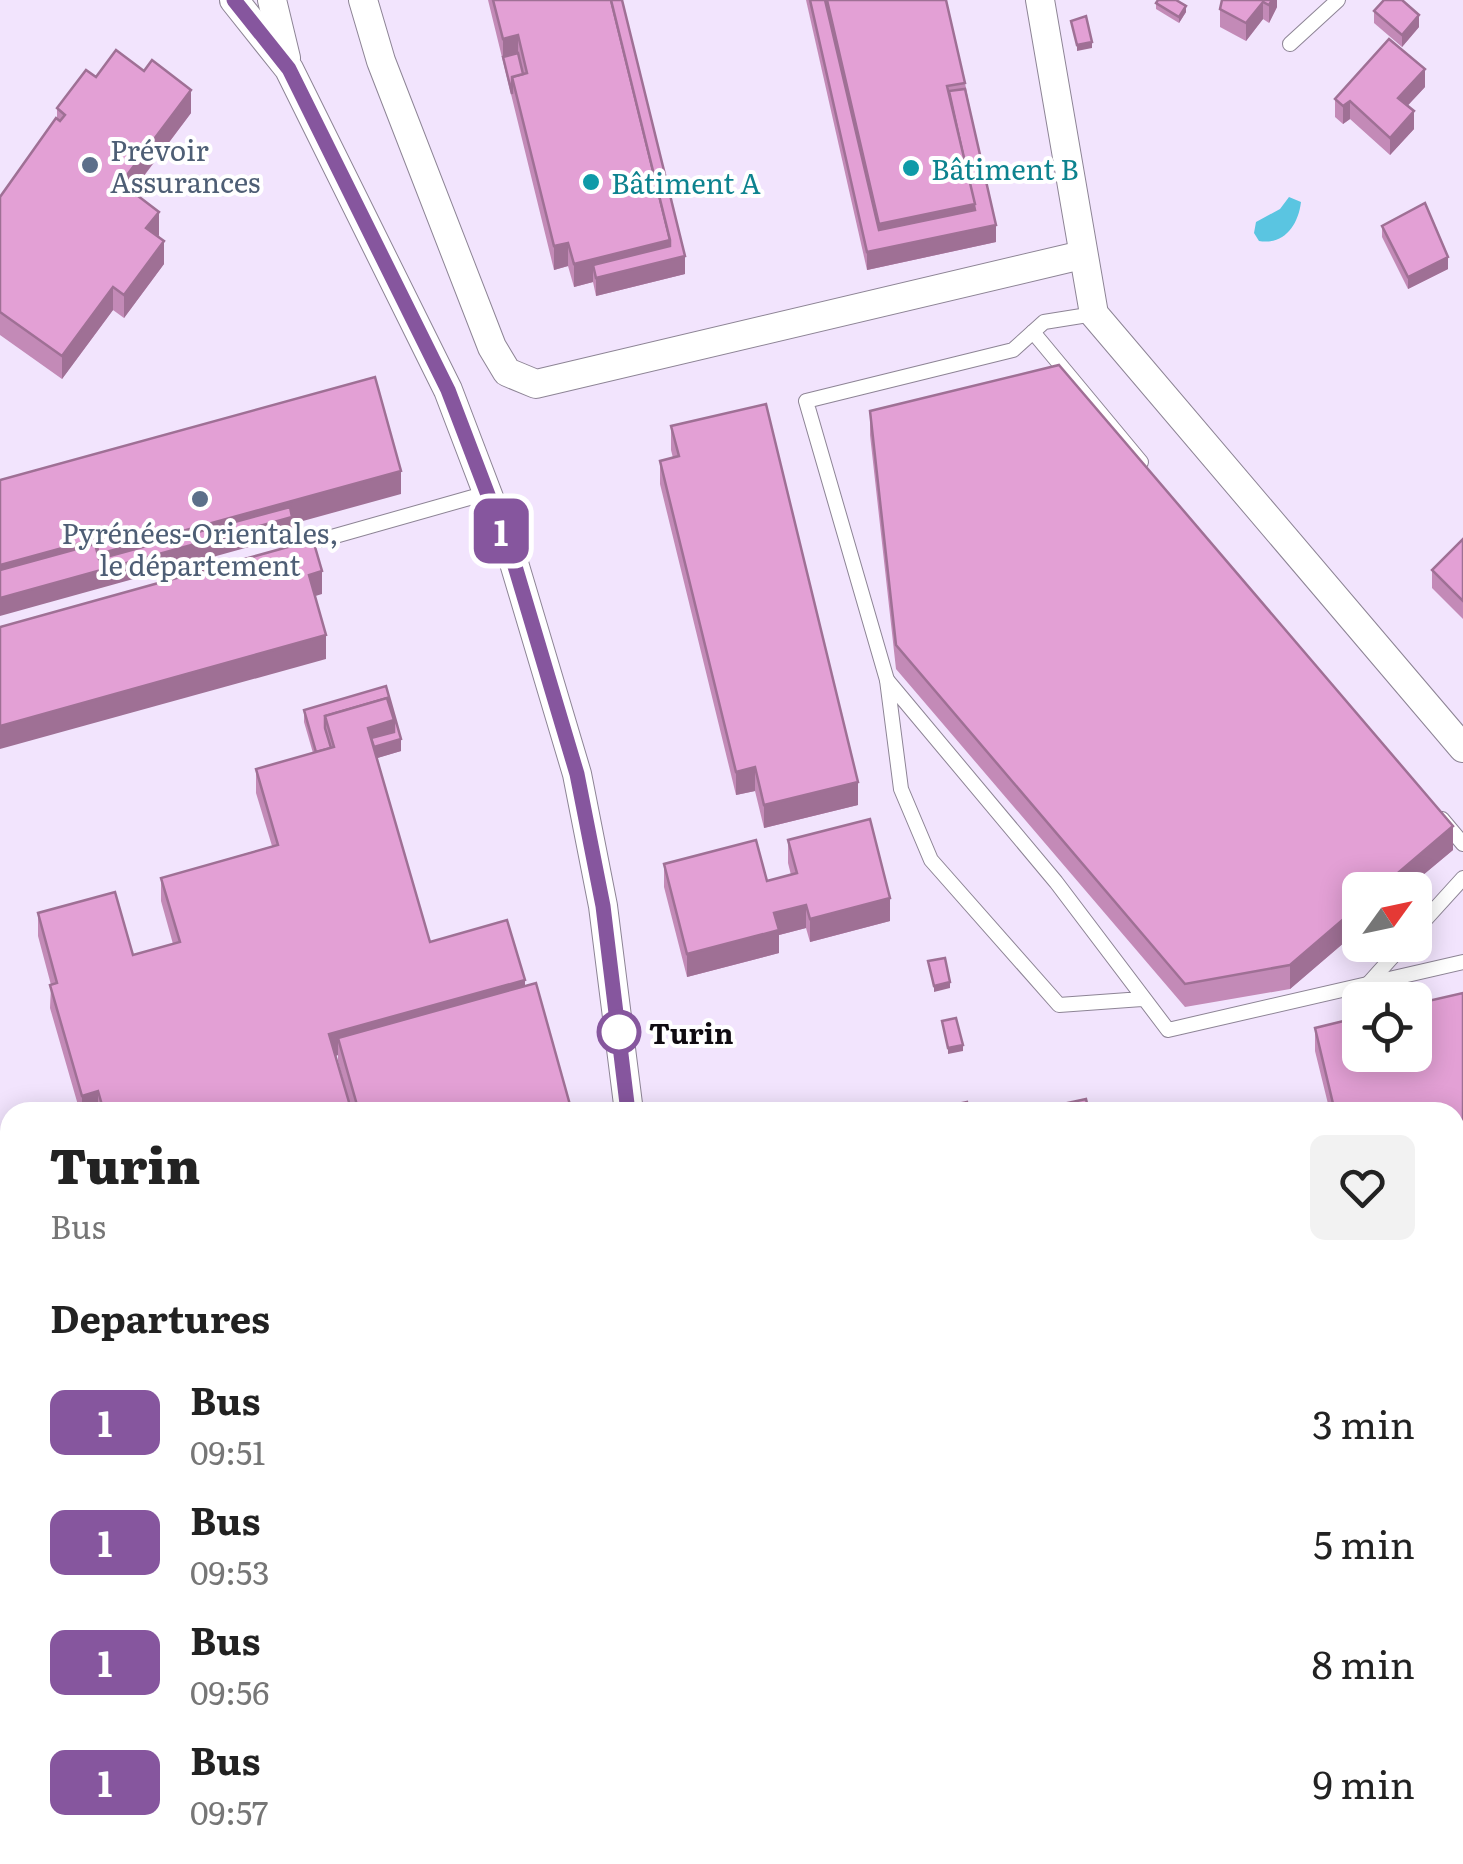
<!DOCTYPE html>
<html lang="en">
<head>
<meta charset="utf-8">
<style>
	body { margin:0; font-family:Literata,serif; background:#f2f2f2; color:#222; height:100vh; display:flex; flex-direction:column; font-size:38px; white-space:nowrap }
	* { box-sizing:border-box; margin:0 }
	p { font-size:32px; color:#767676 }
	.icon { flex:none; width:55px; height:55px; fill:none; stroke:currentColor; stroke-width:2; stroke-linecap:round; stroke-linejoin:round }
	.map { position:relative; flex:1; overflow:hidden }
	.drawer { position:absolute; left:0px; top:1102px; width:1465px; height:762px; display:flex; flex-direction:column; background:#fff; border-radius:30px 30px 0 0; box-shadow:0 5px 25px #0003 }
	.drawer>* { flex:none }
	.badge { padding:0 20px; border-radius:15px; font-size:35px; line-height:65px }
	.needle { width:65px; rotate:57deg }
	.buttons { position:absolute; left:1342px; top:872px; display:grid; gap:20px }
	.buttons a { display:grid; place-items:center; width:90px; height:90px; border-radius:15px; background:#fff; box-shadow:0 5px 25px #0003; font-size:50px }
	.map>.badge { position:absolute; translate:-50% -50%; box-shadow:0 0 0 5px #fff }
	h2 { padding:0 50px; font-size:38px; line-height:90px }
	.round { display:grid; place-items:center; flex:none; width:105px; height:105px; border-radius:15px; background:#f2f2f2 }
	.summary { display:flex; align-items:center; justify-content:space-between; height:170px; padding:0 50px }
	h1 { font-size:48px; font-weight:800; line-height:75px }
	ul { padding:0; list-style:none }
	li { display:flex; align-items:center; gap:30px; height:120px; padding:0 50px }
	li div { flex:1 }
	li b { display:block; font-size:38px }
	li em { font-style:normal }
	li .badge { min-width:110px; font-weight:700; text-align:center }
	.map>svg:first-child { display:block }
	.built { fill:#f2e4fd; fill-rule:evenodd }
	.water { fill:#5ac5e1 }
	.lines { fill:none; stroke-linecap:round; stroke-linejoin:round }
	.service-casing { stroke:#8d8495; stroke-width:16 }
	.minor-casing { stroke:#8d8495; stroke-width:30 }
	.service { stroke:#fff; stroke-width:14 }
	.minor { stroke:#fff; stroke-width:28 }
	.wall { fill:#c38ab7 }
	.shaded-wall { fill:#9f7095 }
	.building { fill:#e3a0d5; stroke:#9f7095; stroke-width:2.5 }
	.line-casing { stroke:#fff; stroke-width:22 }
	.line { stroke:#86569e; stroke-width:15 }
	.service-dot { fill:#5c6f8a; stroke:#fff; stroke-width:4 }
	.culture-dot { fill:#0f9aa8; stroke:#fff; stroke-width:4 }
	.stop-dot { fill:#fff; stroke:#86569e; stroke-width:5 }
	.labels { text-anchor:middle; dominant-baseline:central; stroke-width:8; stroke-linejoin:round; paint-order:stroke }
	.service-label { font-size:28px; fill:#4e5e75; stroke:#fff; text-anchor:start }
	.culture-label { font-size:28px; fill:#0d838f; stroke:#fff; text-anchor:start }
	.stop-label { font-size:28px; font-weight:bold; fill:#0f0b11; stroke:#fff; text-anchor:start }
</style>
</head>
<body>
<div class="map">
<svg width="1463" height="1864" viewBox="0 0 1463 1864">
	<rect width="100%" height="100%" fill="#f8f2fd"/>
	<path class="built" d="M0,0H1463V1864H0ZM1360,890H1415V945H1360ZM1360,1000H1415V1055H1360ZM10,1112H1455V1855H10Z"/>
	<path class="water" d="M1289,197L1301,202C1298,226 1284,245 1259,241L1254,233L1256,222L1280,209Z"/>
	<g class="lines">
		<defs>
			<g id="service">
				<path d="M1290,44L1338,0"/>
				<path d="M1033,332L1141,462"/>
				<path d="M321,540L487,493"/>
				<path d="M887,680L806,401L1013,350L1044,322L1094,314"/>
				<path d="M1442,819L1463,844"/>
				<path d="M1415,931L1463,878"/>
				<path d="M1368,984L1403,945"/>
				<path d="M1142,999L1059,1005L931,860L901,789L887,680L1056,882L1168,1030L1463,962"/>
			</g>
			<g id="minor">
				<path d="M234,0L289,69L448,390L514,563L577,774L603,906L629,1112"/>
				<path d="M272,0L286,58"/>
				<path d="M363,0L381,61L492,347L507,372L536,384L1082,255"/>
				<path d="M1040,0L1094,314L1463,748"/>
				<path d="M0,1456L10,1454"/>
				<path d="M1455,1479L1463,1477"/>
				<path d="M1455,1509L1463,1507"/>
				<path d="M728,1855L730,1864"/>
			</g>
		</defs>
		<use href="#service" class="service-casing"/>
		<use href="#minor" class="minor-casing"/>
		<use href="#service" class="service"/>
		<use href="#minor" class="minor"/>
	</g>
	<g class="wall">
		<path d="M488,0H622L685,274L596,296L593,282L574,287L568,266L554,270Z"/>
		<path d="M806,0H946L965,83L996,242L867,270Z"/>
		<path d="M1277,0V7L1269,23L1263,19L1246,41L1220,27V9Z"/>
		<path d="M1156,3L1186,12L1179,23L1156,9Z"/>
		<path d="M1374,11L1419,27L1402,47L1374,23Z"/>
		<path d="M96,77L191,113L132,192L159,235L164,264L124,318L113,310L62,379L0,335V197L57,119V108Z"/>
		<path d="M1425,87L1408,105L1414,129L1390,155L1350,119L1343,124L1335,117V99Z"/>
		<path d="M1382,226L1448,269L1408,289L1382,237Z"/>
		<path d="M870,411L1453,850L1405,890H1360V929L1290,989L1185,1007L896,669L870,435Z"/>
		<path d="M671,426L858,805L764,828L755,791L736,795L660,484V461L673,458L671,450Z"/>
		<path d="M1463,539V619L1432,588V570Z"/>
		<path d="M304,710L401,751L377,758L430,942L525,986L572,1112H352L338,1061V1055L336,1056L351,1112H80L50,1008L51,985L38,936V913L133,955L173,944L161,901V878L272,846L256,793V769L313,753L304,722Z"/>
		<path d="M788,840L890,921L810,942L806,928L779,935V953L687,977L664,887V864L767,881L791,875L788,863Z"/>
		<path d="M1463,993V1420L1455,1422V1112H1330L1315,1051V1028Z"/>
		<path d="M414,1855H656L660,1864H418Z"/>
		<path d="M1179,1855H1420L1422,1864H1181Z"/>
	</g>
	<g class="shaded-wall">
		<path d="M1272,0H1277V7L1269,23V5Z"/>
		<path d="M1263,2V19L1246,41V23Z"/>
		<path d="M1186,6V12L1179,23V17Z"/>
		<path d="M1419,15V27L1402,47V35Z"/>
		<path d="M518,35V59L503,57V39Z"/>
		<path d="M1092,42V48L1077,51V45Z"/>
		<path d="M1425,69V87L1398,116V98Z"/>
		<path d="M191,90V113L121,206V183Z"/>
		<path d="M1350,101V119L1343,124V106Z"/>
		<path d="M1414,111V129L1390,155V138Z"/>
		<path d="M975,204V227L879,248V224Z"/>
		<path d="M159,212V235L146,251V228Z"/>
		<path d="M996,225V242L867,270V252Z"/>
		<path d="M670,240L685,256V274L596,296V278L593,265V282L574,287V264Z"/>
		<path d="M164,241V264L124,318V295Z"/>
		<path d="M568,243V266L554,270V246Z"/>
		<path d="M1448,257V269L1408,289V277Z"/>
		<path d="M113,287V310L62,379V356Z"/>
		<path d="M401,471V494L292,524V535L0,616V598L99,570V554Z"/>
		<path d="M95,539V562L0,588V565Z"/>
		<path d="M322,571V594L309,598V575Z"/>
		<path d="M326,635V659L0,749V726Z"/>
		<path d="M394,720L401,739V751L371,760L368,728Z"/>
		<path d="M755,767V791L736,795V772Z"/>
		<path d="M858,782V805L764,828V805Z"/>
		<path d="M1453,826V850L1405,890H1378Z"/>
		<path d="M890,898V921L810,942V919Z"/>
		<path d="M806,905V928L779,935V953L687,977V954L774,913Z"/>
		<path d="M1360,905V929L1290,989V965Z"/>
		<path d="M525,980V1004L338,1038V1055L329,1058V1034Z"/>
		<path d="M950,982V988L934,992V986Z"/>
		<path d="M963,1045V1051L948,1054V1048Z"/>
		<path d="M98,1091V1112H82V1096Z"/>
		<path d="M10,1351V1374L0,1377V1354Z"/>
		<path d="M1463,1397V1420L1455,1422V1399Z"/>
		<path d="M1277,1855V1864H1234Z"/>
	</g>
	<g class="building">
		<path d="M493,0H611L670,240L574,264L568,243L554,246L512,77L527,73L518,35L503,39Z"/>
		<path d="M611,0H622L685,256L596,278L593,265L670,246V240Z"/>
		<path d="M810,0H825L879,230L975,210L949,91L965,89L996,225L867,252Z"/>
		<path d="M827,0H946L965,83L947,86L975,204L879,224Z"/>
		<path d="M1158,0H1176L1186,6L1179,17L1156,3Z"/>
		<path d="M1222,0H1272L1269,5L1263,2L1246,23L1220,9Z"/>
		<path d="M1384,0H1402L1419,15L1402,35L1374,11Z"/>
		<path d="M1086,16L1092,42L1077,45L1071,21Z"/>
		<path d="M1389,39L1425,69L1398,98L1414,111L1390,138L1350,101L1343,106L1335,99Z"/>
		<path d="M116,50L144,71L152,60L191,90L121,183L159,212L146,228L164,241L124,295L113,287L62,356L0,312V197L56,118L60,121L65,115L57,108L86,70L96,77Z"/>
		<path d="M518,53L523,74L512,77V94L503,57Z"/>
		<path d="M1425,203L1448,257L1408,277L1382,226Z"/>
		<path d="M1059,365L1453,826L1378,890H1360V905L1290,965L1185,984L896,645L870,411Z"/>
		<path d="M375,377L401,471L99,554L95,539L0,565V480Z"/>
		<path d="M766,404L858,782L764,805L755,767L736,772L660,461L679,456L671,426Z"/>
		<path d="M290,507L292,517L0,598V570L95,544L99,559Z"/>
		<path d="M1463,539V601L1432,570Z"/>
		<path d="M313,540L322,571L309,575L326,635L0,726V627Z"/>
		<path d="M386,686L401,739L374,747L371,738L394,732V720L387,698L325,716V728L331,748L316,752L304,710Z"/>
		<path d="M387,698L394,720L368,728L430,942L507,920L525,980L329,1034L351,1109L337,1112H104L98,1091L82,1096L50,985L57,983L38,913L115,892L133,955L180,942L161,878L278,845L256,769L334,747L325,716Z"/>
		<path d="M870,819L890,898L810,919L806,905L774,913L779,930L687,954L664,864L756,840L767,881L797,873L788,840Z"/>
		<path d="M945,958L950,982L934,986L928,961Z"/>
		<path d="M536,983L572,1112H359L338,1038Z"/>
		<path d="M1463,993V1397L1455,1399V1112H1335L1315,1028L1360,1017V1055H1415V1004Z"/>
		<path d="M956,1018L963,1045L948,1048L942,1021Z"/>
		<path d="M1086,1099L1089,1112H1026Z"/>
		<path d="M967,1102L969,1112H920Z"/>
		<path d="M10,1171V1351L0,1354V1174Z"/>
		<path d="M10,1669V1855H295L304,1864H0V1678Z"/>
		<path d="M424,1855H656L660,1864H427Z"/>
		<path d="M976,1855H980L976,1864H973Z"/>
		<path d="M980,1855H1037L1052,1861L1049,1864H976Z"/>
		<path d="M1185,1855H1274L1234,1864H1187Z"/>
		<path d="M1277,1855H1420L1422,1864H1279Z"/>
	</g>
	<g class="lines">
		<defs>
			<path id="line" d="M234,0L289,69L448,390L514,563L577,774L603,906L628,1112"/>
		</defs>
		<use href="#line" class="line-casing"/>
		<use href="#line" class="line"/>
	</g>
	<g class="service-dot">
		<circle cx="90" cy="165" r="10"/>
		<circle cx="200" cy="499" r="10"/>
	</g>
	<g class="culture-dot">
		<circle cx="911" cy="168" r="10"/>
		<circle cx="591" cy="182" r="10"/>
	</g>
	<circle class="stop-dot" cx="619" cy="1032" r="20"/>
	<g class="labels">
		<g class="service-label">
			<text x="110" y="149">Prévoir<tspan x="110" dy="32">Assurances</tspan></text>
			<text x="200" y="532" text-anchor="middle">Pyrénées-Orientales,<tspan x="200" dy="32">le département</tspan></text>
		</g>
		<g class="culture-label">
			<text x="931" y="168">Bâtiment B</text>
			<text x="611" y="182">Bâtiment A</text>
		</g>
		<g class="stop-label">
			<text x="649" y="1032">Turin</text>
		</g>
	</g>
</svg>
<div class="buttons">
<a><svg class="needle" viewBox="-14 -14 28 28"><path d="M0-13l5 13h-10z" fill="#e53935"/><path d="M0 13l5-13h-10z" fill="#767676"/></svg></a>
<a><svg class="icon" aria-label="locate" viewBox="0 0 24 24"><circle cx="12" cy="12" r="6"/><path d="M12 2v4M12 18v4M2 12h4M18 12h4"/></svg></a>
</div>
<b class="badge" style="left:501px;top:531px;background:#86569e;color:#fff">1</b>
<section class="drawer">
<div class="summary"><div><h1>Turin</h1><p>Bus</p></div><a class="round"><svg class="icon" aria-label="heart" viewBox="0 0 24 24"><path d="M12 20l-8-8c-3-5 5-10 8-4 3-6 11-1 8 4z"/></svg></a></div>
<h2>Departures</h2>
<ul>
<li><span class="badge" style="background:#86569e;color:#fff">1</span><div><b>Bus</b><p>09:51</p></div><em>3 min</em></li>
<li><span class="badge" style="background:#86569e;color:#fff">1</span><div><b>Bus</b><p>09:53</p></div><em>5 min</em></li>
<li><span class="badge" style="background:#86569e;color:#fff">1</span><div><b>Bus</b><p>09:56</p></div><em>8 min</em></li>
<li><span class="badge" style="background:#86569e;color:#fff">1</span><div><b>Bus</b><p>09:57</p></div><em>9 min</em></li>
</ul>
</section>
</div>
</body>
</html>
